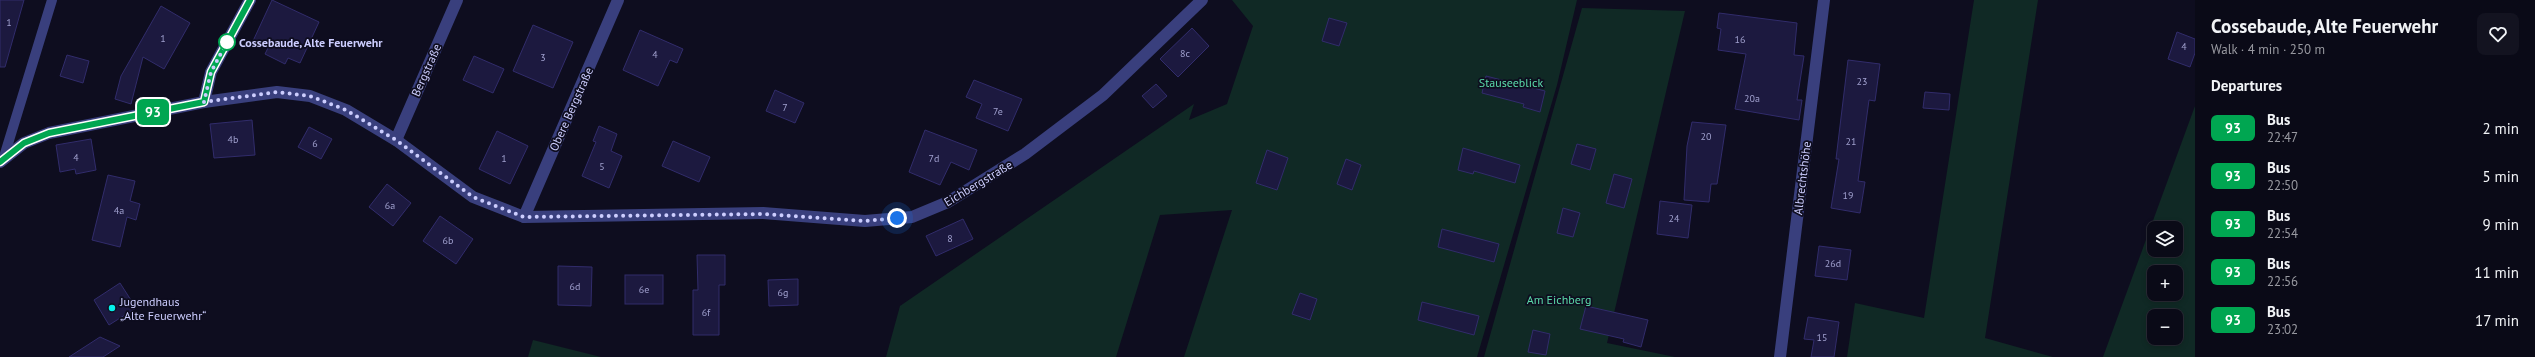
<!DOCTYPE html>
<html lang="en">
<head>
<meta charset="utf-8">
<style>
	body { margin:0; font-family:"PT Sans",sans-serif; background:#131320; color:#f1f3f6; height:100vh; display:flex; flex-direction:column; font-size:15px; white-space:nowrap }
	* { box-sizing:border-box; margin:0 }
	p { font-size:13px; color:#999aa1 }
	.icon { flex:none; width:22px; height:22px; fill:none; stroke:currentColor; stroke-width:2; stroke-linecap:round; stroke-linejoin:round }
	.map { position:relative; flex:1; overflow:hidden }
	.details { display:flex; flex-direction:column; background:#0a0a17; width:340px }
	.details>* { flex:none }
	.badge { padding:0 8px; border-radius:6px; font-size:14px; line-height:26px }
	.tools { position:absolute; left:2147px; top:221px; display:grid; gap:8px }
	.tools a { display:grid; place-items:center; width:36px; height:36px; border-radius:8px; background:#0a0a17; box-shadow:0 2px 6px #0003,0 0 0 1px #2a2b36; font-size:20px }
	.you { position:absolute; width:20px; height:20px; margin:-10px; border:3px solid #fff; border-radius:50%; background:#1a73e8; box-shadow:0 0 0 6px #1a73e833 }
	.map>.badge { position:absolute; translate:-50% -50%; box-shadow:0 0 0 2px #fff }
	h2 { padding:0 16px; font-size:15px; line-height:36px }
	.round { display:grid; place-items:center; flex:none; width:42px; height:42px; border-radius:8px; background:#131320 }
	.overview { display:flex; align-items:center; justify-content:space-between; height:68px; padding:0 16px }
	h1 { font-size:19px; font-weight:700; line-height:30px }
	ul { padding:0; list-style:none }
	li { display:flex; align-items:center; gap:12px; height:48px; padding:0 16px }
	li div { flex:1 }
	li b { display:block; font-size:15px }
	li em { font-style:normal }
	li .badge { min-width:44px; font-weight:700; text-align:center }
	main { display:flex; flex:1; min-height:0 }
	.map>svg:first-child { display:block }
	.green { fill:#102925; fill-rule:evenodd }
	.building { fill:#1c193f; stroke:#312c6b }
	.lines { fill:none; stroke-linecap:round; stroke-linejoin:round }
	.lane { stroke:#393f7d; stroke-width:10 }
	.street { stroke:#393f7d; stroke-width:12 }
	.line-casing { stroke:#fff; stroke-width:9 }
	.line { stroke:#00a651; stroke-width:6 }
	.walk { stroke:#cccdfe; stroke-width:4; stroke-dasharray:0 7.2 }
	.stop-dot { fill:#fff; stroke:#00a651; stroke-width:2 }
	.poi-dot { fill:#06f0ea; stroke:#0e0d1f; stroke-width:1.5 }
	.labels { text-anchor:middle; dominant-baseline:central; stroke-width:3.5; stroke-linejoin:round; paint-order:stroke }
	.number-label { font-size:10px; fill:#a0a0ce }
	.stop-label { font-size:12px; font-weight:bold; fill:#cccdfe; stroke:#0e0d1f; text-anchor:start }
	.street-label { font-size:12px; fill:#cccdfe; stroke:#0e0d1f }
	.park-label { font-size:12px; fill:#5bdbab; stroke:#0e0d1f }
	.poi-label { font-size:12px; fill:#cccdfe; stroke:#0e0d1f; text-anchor:start }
</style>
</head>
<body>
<main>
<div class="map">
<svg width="2195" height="357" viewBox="0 0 2195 357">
	<rect width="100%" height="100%" fill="#0e0d1f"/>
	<g class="green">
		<path d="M1232,0H1577L1557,85L1477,357H1184L1232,210L1160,215L1116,357H886L900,306L1194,104L1189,120L1227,104L1253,26Z"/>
		<path d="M1974,0H2038L1985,338L2053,357H1847L1855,303L1924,318Z"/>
		<path d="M1582,8L1685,11L1607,343L1675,357H1484Z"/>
		<path d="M2195,106V357H2103ZM2154,228H2176V250H2154ZM2154,272H2176V294H2154ZM2154,316H2176V338H2154Z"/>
		<path d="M533,340L601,357H528Z"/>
	</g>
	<g class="building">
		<path d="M0,0H24L5,67H0Z"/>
		<path d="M272,0L319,22L300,63L288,58L285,64L265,54L268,48L253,41Z"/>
		<path d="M161,6L190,23L164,69L143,57L131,104L115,99L121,76Z"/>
		<path d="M1719,13L1797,23L1794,55L1804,56L1797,100H1802L1799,120L1735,109L1746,54L1718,50L1721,29L1717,28Z"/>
		<path d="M1329,18L1347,23L1339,46L1322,41Z"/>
		<path d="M533,25L573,42L553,88L513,71Z"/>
		<path d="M1192,28L1209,46L1178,77L1160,59Z"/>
		<path d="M640,30L683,49L677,63L670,60L658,86L623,70Z"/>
		<path d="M2177,32L2195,39V53L2190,67L2168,59Z"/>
		<path d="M67,55L89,61L83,83L60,76Z"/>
		<path d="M474,56L504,69L493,93L463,80Z"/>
		<path d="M1848,60L1880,64L1875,101L1869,100L1858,181L1865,182L1860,213L1831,208L1839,159H1836Z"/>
		<path d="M1486,76L1545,91L1540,112L1523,107L1524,104L1482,93Z"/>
		<path d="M974,80L1022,99L1008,131L976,118L982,104L966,97Z"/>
		<path d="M1156,84L1167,96L1153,108L1142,96Z"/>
		<path d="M775,90L804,103L795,123L766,111Z"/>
		<path d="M1925,92L1950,94L1949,110L1923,108Z"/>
		<path d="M252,120L255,155L214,158L210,124Z"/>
		<path d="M1692,122L1726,125L1717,184H1711L1709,202L1684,200L1687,146Z"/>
		<path d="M599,126L617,134L611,151L622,156L609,188L582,176L596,142L593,141Z"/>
		<path d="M309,127L332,139L321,159L298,147Z"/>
		<path d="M925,130L977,150L969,170L951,162L940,185L909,172Z"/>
		<path d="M497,131L528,146L510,184L479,169Z"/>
		<path d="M91,139L96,170L76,174L75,169L60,172L56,145Z"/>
		<path d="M673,141L710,157L699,182L662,166Z"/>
		<path d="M1577,144L1596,149L1590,170L1571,164Z"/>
		<path d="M1463,148L1520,165L1515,183L1474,171L1473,174L1458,170Z"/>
		<path d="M1267,150L1288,158L1277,190L1256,183Z"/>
		<path d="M1346,159L1361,165L1352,190L1337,184Z"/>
		<path d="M1614,174L1632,179L1624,208L1606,203Z"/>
		<path d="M108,175L135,181L130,201L140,204L136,220L127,217L120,247L92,240Z"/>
		<path d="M387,184L411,203L393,226L369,207Z"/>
		<path d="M1660,201L1692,205L1688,238L1657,234Z"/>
		<path d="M1563,208L1580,213L1573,237L1557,233Z"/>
		<path d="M440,216L473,239L456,264L423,241Z"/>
		<path d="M963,219L973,239L936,256L926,236Z"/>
		<path d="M1442,229L1499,244L1494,262L1438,247Z"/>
		<path d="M1819,246L1851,250L1847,280L1815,276Z"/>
		<path d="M697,255H725V285H719V335H693V290H698Z"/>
		<path d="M558,266L592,267L591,306L558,305Z"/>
		<rect x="625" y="275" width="38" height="29"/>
		<path d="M798,279V305L769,306L768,280Z"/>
		<path d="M120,283L136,308L109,325L94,300Z"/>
		<path d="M1300,293L1317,299L1310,320L1292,314Z"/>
		<path d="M1422,302L1479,316L1474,335L1418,320Z"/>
		<path d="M1586,306L1648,320L1641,347L1623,342L1624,339L1580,329Z"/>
		<path d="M1808,317L1839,322L1834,357H1811L1814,340L1804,339Z"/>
		<path d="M1533,330L1550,334L1546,355L1528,352Z"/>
		<path d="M100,337L120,346L103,357H69Z"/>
	</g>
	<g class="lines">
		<path class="lane" d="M3,160L52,0"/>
		<g class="street">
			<path d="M204,102L211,72L250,0"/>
			<path d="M396,140L457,0"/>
			<path d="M0,162L24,143L49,133L204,102L277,92L310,96L346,110L396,140L473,197L524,217L763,213L865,221L912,217L948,202L1025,154L1103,95L1202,0"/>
			<path d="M524,217L618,0"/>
			<path d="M1780,357L1824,0"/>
		</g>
	</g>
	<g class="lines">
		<defs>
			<path id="line" d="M0,162L24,143L49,133L204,102L211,72L250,0"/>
		</defs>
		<use href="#line" class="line-casing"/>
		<use href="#line" class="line"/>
		<path class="walk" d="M227,42L211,72L204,102L277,92L310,96L346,110L396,140L473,197L524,217L763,214L865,221L897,218"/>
	</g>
	<circle class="stop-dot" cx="227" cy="42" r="8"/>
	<circle class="poi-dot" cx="112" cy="308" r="4"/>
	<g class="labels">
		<g class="number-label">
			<text x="9" y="22">1</text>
			<text x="163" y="38">1</text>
			<text x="1740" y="39">16</text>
			<text x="2184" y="46">4</text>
			<text x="1185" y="53">8c</text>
			<text x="655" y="54">4</text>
			<text x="543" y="57">3</text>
			<text x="1862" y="81">23</text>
			<text x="1752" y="98">20a</text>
			<text x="785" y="107">7</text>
			<text x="998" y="111">7e</text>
			<text x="1706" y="136">20</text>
			<text x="233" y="139">4b</text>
			<text x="1851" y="141">21</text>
			<text x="315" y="143">6</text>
			<text x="76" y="157">4</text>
			<text x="504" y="158">1</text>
			<text x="934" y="158">7d</text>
			<text x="602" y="166">5</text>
			<text x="1848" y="195">19</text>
			<text x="390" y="205">6a</text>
			<text x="119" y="210">4a</text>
			<text x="1674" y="218">24</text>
			<text x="950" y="238">8</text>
			<text x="448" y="240">6b</text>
			<text x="1833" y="263">26d</text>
			<text x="575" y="286">6d</text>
			<text x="644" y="289">6e</text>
			<text x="783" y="292">6g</text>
			<text x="706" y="312">6f</text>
			<text x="1822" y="337">15</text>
		</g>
		<g class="stop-label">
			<text x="239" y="42">Cossebaude, Alte Feuerwehr</text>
		</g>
		<g class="street-label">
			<text transform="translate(426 70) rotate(-66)">Bergstraße</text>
			<text transform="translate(571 109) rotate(-66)">Obere Bergstraße</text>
			<text transform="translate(1802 178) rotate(-83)">Albrechtshöhe</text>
			<text transform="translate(978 183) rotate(-31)">Eichbergstraße</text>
		</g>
		<g class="park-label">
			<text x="1511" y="82">Stauseeblick</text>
			<text x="1559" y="299">Am Eichberg</text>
		</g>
		<g class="poi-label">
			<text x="120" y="301">Jugendhaus<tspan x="120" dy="14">„Alte Feuerwehr“</tspan></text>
		</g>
	</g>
</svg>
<div class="tools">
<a><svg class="icon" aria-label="layers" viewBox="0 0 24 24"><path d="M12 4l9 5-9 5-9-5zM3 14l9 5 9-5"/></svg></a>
<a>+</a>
<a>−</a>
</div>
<div class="you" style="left:897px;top:218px"></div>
<b class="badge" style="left:153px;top:112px;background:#00a651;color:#fff">93</b>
</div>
<section class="details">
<div class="overview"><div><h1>Cossebaude, Alte Feuerwehr</h1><p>Walk · 4 min · 250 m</p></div><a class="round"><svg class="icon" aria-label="heart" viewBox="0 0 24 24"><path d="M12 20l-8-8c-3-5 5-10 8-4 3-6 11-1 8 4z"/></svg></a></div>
<h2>Departures</h2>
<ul>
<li><span class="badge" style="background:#00a651;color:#fff">93</span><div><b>Bus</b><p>22:47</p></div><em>2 min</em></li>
<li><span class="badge" style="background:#00a651;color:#fff">93</span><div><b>Bus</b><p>22:50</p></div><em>5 min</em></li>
<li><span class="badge" style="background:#00a651;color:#fff">93</span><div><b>Bus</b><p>22:54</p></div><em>9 min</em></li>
<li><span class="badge" style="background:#00a651;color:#fff">93</span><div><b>Bus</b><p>22:56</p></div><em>11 min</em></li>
<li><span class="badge" style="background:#00a651;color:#fff">93</span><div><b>Bus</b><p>23:02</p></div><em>17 min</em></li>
</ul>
</section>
</main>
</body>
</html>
